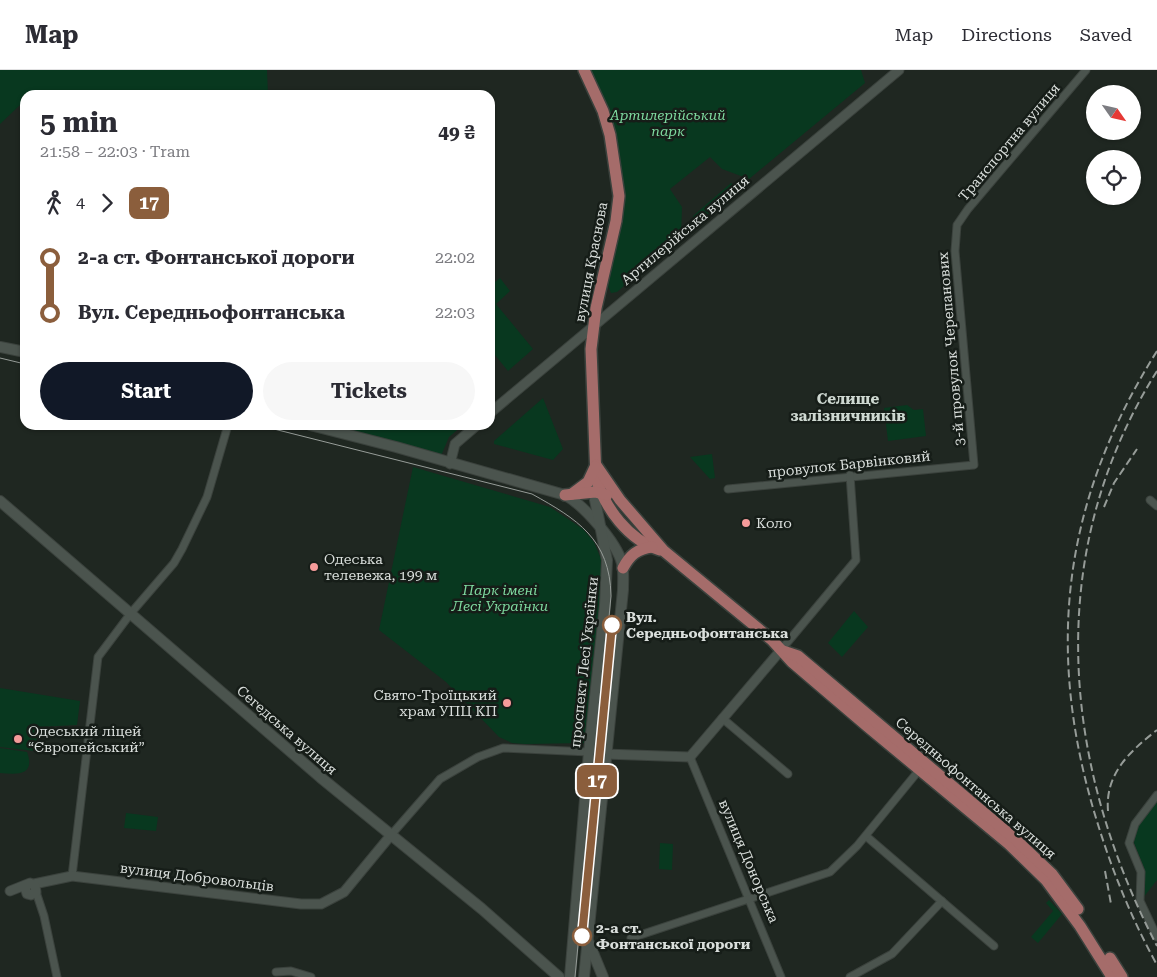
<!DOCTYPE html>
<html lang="en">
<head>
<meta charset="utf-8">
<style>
	body { margin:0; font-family:"Roboto Serif",serif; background:#f7f7f7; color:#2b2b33; height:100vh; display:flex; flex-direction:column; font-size:19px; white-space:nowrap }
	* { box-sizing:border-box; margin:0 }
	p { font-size:16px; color:#7c7c81 }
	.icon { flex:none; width:28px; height:28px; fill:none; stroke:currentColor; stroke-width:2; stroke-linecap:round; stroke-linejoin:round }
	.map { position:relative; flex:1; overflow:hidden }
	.drawer { position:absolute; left:20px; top:20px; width:475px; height:340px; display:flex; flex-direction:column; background:#fff; border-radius:15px; box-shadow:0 1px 4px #0004 }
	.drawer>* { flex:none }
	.badge { padding:0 10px; border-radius:8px; font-size:18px; line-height:32px }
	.needle { width:32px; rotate:124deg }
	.buttons { position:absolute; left:1086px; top:15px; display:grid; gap:10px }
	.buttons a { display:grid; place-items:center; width:55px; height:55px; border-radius:50%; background:#fff; box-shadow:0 1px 4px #0004; font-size:25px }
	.map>.badge { position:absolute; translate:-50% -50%; box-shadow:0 0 0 2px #fff }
	.legs { display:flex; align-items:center; gap:8px; height:55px; padding:0 20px; font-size:16px }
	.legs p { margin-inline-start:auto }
	.headline { display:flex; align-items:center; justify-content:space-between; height:85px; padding:0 20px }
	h1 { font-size:28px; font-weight:700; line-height:38px }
	.action { display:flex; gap:10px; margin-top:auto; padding:10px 20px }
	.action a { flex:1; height:58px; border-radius:30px; background:#111827; color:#fff; font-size:20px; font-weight:700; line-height:58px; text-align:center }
	.action a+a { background:#f7f7f7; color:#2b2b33 }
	ul { padding:0 20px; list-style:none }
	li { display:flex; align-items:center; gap:18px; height:55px; font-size:19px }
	li i { display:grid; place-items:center; width:8px; height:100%; margin:0 6px; background:currentColor }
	li i::after { content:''; width:12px; height:12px; margin:-6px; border:4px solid; border-radius:50%; background:#fff }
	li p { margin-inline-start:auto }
	li:first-child i { background:linear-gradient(#0000 50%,currentColor 0) }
	li:last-child i { background:linear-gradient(currentColor 50%,#0000 0) }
	header { display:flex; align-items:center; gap:30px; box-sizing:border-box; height:70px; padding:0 25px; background:#fff; border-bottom:1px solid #e1e1e2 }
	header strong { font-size:24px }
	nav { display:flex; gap:28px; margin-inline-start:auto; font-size:18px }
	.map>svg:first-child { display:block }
	.green { fill:#08381f }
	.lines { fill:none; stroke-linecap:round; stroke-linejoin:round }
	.minor-casing { stroke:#3b423d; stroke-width:9 }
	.tertiary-casing { stroke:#3b423d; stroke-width:11 }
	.secondary-casing { stroke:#3b423d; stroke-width:12 }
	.primary-casing { stroke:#3b423d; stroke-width:14 }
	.minor { stroke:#4b544e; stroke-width:7 }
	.tertiary { stroke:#4b544e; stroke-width:9 }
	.secondary { stroke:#4b544e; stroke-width:10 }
	.primary { stroke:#a56c6a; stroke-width:11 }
	.tram { stroke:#969c98; stroke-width:1 }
	.rail { stroke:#969c98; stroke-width:2; stroke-dasharray:8 4; stroke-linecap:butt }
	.line-1-casing { stroke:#fff; stroke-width:11 }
	.line-1 { stroke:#8b5e3c; stroke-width:8 }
	.poi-dot { fill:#f59b9a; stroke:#161d18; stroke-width:2 }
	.stop-1-dot { fill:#fff; stroke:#8b5e3c; stroke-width:2.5 }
	.labels { text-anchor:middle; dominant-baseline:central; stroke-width:5; stroke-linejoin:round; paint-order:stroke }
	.park-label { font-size:14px; font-style:italic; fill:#7ed99f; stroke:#161d18 }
	.street-label { font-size:14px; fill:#dadfdc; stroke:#161d18 }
	.poi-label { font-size:14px; fill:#dadfdc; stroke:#161d18; text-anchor:start }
	.stop-label { font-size:14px; font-weight:bold; fill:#dadfdc; stroke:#161d18; text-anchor:start }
	.neighbourhood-label { font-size:15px; font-weight:bold; fill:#ced8d1; stroke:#161d18 }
</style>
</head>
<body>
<header>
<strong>Map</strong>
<nav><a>Map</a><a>Directions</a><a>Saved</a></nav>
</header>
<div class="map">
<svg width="1157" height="907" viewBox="0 0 1157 907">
	<rect width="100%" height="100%" fill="#1f2721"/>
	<g class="green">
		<path d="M0,0H267L268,25H25V40L20,35L0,54Z"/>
		<path d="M587,0H861L865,13L749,109L722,99L710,87L670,119L682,137L681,167L617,222L611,223L608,216C619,168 628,121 616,72C610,47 597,23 587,0Z"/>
		<path d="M731,113L739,117V123L692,161L693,146Z"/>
		<path d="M500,208L510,221L496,234L533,279L508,301L490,279V216Z"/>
		<path d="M543,328L563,379L553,390L494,374V371Z"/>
		<path d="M907,335L914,340L923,339L926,366L888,371L884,338Z"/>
		<path d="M347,355H463L449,367L440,388L344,363Z"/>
		<path d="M712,384L715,408L710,409L690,387Z"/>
		<path d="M413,397L550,437L583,459L594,472L601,489L602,517L586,673L525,674L512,673L499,667L446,612L379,560Z"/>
		<path d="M854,541L868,557L842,587L828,573Z"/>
		<path d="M0,618L80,631L77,655L38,657L35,681L0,677Z"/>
		<path d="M0,678L27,682C36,707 16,704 0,703Z"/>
		<path d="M1157,729V810L1143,828L1144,798L1134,773L1135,763L1140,750Z"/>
		<path d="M126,743L158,747L156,761L124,758Z"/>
		<path d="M660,773L673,774L672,800L659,799Z"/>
		<path d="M1049,830L1062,844L1038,873L1031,867L1053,841L1046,833Z"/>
	</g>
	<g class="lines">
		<defs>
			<g id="minor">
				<path d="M728,419L974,395L955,181L957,155L968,139L1086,0"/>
				<path d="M1150,430L1157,436"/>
				<path d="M781,580L856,490L850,405"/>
				<path d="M722,648L788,704"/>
				<path d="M690,687L781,907"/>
				<path d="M1157,725L1135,754L1129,773L1141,802L1140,831L1157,867"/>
				<path d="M391,765L440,709L478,687L503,678L589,682"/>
				<path d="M866,766L994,876"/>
				<path d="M72,806L98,587L131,543L174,493L182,479L207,427L228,355"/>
				<path d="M36,822L44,846L57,907"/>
				<path d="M631,868L830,802L857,776L920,699"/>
				<path d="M276,902L291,901L311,907"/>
				<path d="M850,907L892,884L942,831"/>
			</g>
			<g id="tertiary">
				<path d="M490,343L899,0"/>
				<path d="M450,394L455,374L477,355"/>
				<path d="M605,684L690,687L781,580"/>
				<path d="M34,814L72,806L301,834H321L344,822L391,765"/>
				<path d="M10,821L30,813L35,816L36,822L31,825L27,824L25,817"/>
			</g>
			<g id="secondary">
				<path d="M0,277L25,282"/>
				<path d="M310,355L396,377L565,425C584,435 616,472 622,493C624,502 623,511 623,520L584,907"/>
				<path d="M0,431L320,707L482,839L559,907"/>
				<path d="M589,873L603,907"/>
				<path d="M570,907L589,682L605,535L607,490L595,430L596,416"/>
			</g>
			<g id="primary">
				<path d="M584,0L603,41L610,65L619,126L616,151L596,238L591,279L596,408C605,438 628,470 660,480"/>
				<path d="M596,395L620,430L664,481L772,570L792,592L867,656L1009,774L1046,810L1080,856L1112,907"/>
				<path d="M572,424L588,412L595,397"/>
				<path d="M565,425L595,422L607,425"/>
				<path d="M623,498C630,485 637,479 652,477"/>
				<path d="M783,581L798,586L1014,768L1052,804L1078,839"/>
				<path d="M1110,888L1122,907"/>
			</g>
		</defs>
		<use href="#minor" class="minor-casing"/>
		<use href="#tertiary" class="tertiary-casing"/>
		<use href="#secondary" class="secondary-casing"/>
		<use href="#primary" class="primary-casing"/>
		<use href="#minor" class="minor"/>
		<use href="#tertiary" class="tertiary"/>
		<use href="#secondary" class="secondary"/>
		<use href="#primary" class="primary"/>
		<g class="tram">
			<path d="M0,288L25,294"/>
			<path d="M258,355L532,424C577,449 610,469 611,526L575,907"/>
		</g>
		<g class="rail">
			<path d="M1157,281C1065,427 1045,572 1093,738C1109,793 1129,844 1157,895"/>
			<path d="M1157,301C1043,482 1061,692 1157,876"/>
			<path d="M1104,437L1114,413L1137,379"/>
			<path d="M1108,741C1105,704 1129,682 1157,660"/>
			<path d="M1105,801L1111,834"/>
		</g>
	</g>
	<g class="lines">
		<defs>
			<path id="line-1" d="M582,866L612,555"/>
		</defs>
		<use href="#line-1" class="line-1-casing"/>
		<use href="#line-1" class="line-1"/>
	</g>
	<g class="poi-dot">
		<circle cx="746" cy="453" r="5"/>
		<circle cx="314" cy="497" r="5"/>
		<circle cx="507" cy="633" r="5"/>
		<circle cx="18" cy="669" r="5"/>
	</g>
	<g class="stop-1-dot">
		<circle cx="612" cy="555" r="9"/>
		<circle cx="582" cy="866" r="9"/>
	</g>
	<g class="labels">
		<g class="park-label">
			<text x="668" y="45">Артилерійський<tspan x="668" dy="16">парк</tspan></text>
			<text x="500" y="520">Парк імені<tspan x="500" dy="16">Лесі Українки</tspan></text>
		</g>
		<g class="street-label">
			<text transform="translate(1009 72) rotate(-50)">Транспортна вулиця</text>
			<text transform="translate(685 160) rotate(-40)">Артилерійська вулиця</text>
			<text transform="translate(591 192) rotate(-79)">вулиця Краснова</text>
			<text transform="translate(951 279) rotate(-95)">3-й провулок Черепанових</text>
			<text transform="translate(849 394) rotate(-6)">провулок Барвінковий</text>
			<text transform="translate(584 592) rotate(-84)">проспект Лесі Українки</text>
			<text transform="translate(287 660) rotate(41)">Сегедська вулиця</text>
			<text transform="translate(976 718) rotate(41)">Середньофонтанська вулиця</text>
			<text transform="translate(749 791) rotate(67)">вулиця Донорська</text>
			<text transform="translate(197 807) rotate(7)">вулиця Добровольців</text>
		</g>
		<g class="poi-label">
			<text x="756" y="453">Коло</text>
			<text x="324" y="489">Одеська<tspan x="324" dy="16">телевежа, 199 м</tspan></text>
			<text x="497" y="625" text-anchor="end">Свято-Троїцький<tspan x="497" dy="16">храм УПЦ КП</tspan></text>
			<text x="28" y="661">Одеський ліцей<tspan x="28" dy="16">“Європейський”</tspan></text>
		</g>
		<g class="stop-label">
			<text x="626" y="547">Вул.<tspan x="626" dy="16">Середньофонтанська</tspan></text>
			<text x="596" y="858">2-а ст.<tspan x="596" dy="16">Фонтанської дороги</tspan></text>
		</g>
		<g class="neighbourhood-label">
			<text x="848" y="329">Селище<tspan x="848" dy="17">залізничників</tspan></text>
		</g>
	</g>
</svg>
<div class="buttons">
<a><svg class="needle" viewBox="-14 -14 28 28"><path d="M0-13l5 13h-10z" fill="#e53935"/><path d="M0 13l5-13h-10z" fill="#7c7c81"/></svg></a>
<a><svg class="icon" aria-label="locate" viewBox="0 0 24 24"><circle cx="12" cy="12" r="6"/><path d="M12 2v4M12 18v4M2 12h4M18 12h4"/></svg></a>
</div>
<b class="badge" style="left:597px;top:711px;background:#8b5e3c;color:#fff">17</b>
<section class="drawer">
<div class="headline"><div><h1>5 min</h1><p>21:58 – 22:03 · Tram</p></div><b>49 ₴</b></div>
<div class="legs"><svg class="icon" aria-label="walk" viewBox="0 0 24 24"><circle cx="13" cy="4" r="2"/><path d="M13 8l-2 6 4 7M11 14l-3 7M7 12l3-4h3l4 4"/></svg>4<svg class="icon" aria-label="forward" viewBox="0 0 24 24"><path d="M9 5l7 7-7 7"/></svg><b class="badge" style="background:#8b5e3c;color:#fff">17</b></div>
<ul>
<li><i style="color:#8b5e3c"></i><b>2-а ст. Фонтанської дороги</b><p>22:02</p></li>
<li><i style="color:#8b5e3c"></i><b>Вул. Середньофонтанська</b><p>22:03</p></li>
</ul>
<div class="action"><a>Start</a><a>Tickets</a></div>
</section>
</div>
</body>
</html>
